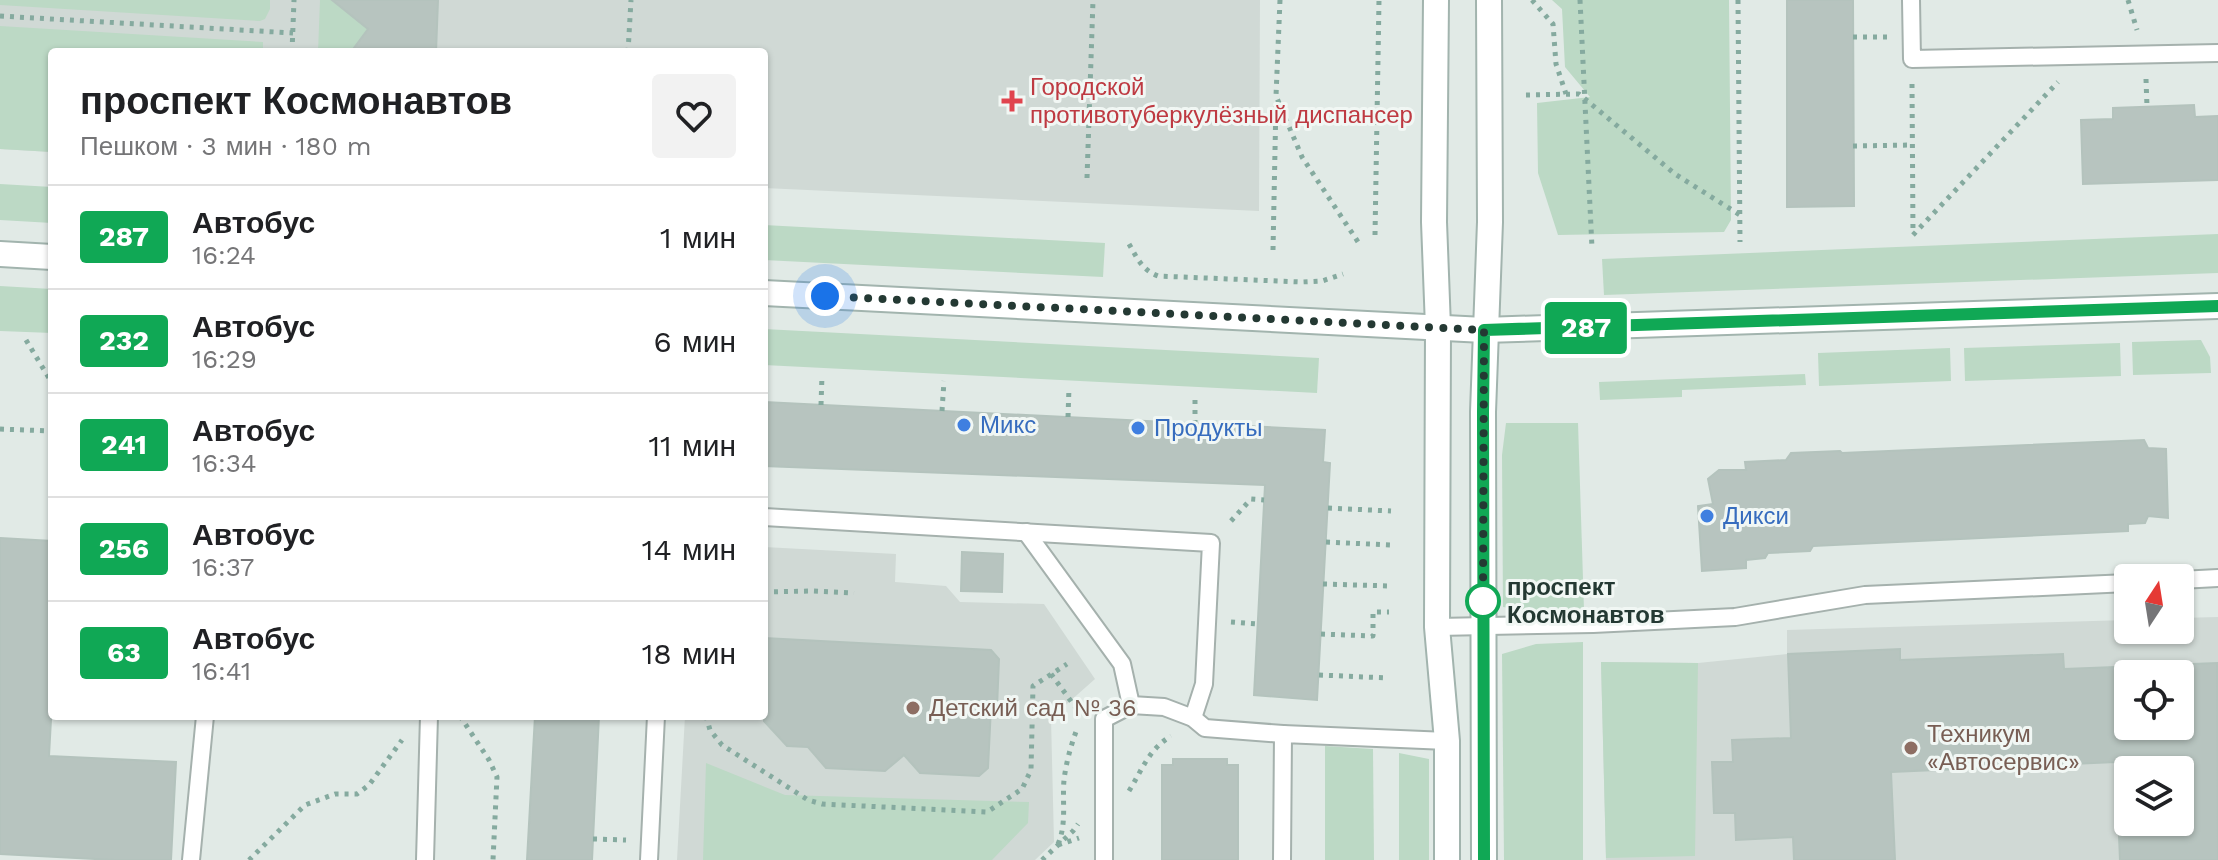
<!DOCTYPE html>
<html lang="ru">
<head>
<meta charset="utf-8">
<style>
	body { margin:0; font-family:"Work Sans",sans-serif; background:#f2f2f2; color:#202124; height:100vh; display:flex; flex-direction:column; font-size:30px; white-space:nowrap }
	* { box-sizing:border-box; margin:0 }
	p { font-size:26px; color:#757577 }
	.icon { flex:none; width:44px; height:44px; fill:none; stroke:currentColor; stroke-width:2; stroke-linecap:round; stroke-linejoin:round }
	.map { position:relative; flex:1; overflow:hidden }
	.details { position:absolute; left:48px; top:48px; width:720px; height:672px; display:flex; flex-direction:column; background:#fff; border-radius:8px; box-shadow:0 2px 6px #0004 }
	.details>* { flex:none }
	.badge { padding:0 16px; border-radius:6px; font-size:28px; line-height:52px }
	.needle { width:52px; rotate:12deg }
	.tools { position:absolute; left:2114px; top:564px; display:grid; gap:16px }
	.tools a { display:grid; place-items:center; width:80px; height:80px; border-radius:8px; background:#fff; box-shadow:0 2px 6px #0004; font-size:40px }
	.you { position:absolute; width:40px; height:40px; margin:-20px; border:6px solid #fff; border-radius:50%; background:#1a73e8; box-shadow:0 0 0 12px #1a73e833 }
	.map>.badge { position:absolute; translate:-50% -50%; box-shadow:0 0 0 4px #fff }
	.round { display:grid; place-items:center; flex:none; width:84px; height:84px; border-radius:8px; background:#f2f2f2 }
	.headline { display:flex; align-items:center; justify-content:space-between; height:136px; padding:0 32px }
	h1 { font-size:38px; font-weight:700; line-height:60px }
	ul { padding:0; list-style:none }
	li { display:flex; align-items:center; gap:24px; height:104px; padding:0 32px; border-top:2px solid #e0e0e0 }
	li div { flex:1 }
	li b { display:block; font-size:30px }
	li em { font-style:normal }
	li .badge { min-width:88px; font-weight:700; text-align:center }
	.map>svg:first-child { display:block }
	.built { fill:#d0d9d5; fill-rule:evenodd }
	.green { fill:#bcd9c5 }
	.building { fill:#b7c4bf; stroke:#b4c3bd; stroke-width:2; fill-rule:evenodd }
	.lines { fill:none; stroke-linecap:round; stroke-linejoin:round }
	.lane-casing { stroke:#a5b1ad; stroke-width:20 }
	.secondary-casing { stroke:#a2b4ae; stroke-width:28 }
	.path { stroke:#85aa9f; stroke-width:5; stroke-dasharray:4 6; stroke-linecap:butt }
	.lane { stroke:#fff; stroke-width:16 }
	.secondary { stroke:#fff; stroke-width:24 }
	.line-casing { stroke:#fff; stroke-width:18 }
	.line { stroke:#10a855; stroke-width:12 }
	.walk { stroke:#243933; stroke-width:8; stroke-dasharray:0 14.4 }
	.health-dot { fill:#e0444e; stroke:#f1f7f4; stroke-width:3 }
	.shop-dot { fill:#3f7fe0; stroke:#f1f7f4; stroke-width:3 }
	.stop-dot { fill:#fff; stroke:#10a855; stroke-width:4 }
	.education-dot { fill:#8d6e63; stroke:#f1f7f4; stroke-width:3 }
	.labels { text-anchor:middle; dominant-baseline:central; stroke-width:6; stroke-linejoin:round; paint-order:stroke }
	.health-label { font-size:24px; fill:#be3a42; stroke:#f1f7f4; text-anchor:start }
	.shop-label { font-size:24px; fill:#366cbe; stroke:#f1f7f4; text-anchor:start }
	.stop-label { font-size:24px; font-weight:bold; fill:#243933; stroke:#f1f7f4; text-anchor:start }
	.education-label { font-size:24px; fill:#785e54; stroke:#f1f7f4; text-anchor:start }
</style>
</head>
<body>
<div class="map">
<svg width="2218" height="860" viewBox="0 0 2218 860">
	<rect width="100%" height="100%" fill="#e1eae6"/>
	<g class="built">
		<path d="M0,0H1260L1259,211L764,188V52H52V152L0,149Z"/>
		<path d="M764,547L896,554L895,582L946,586L960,602L1044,604L1095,679L1051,718L1054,842L1035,860H677L685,716H764Z"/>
		<path d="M2218,617V860H1606L1601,662L1698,663L1787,654V630L2128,620V630H2180V618ZM2128,674H2180V726H2128ZM2128,770H2180V822H2128Z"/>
	</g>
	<g class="green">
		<path d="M0,0H270V9L265,19L260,21L0,5Z"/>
		<path d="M320,0H346L368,29L351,52H318Z"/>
		<path d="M1552,0H1729L1731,220L1724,232L1558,235L1538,173L1537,103L1590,97L1565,67L1562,9Z"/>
		<path d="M0,26L263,42V52H52V152L0,149Z"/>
		<path d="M0,184L52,187V223L0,220Z"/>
		<path d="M764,225L1105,243L1103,277L764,260Z"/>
		<path d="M2218,234V273L1604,295L1602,259Z"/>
		<path d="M0,286L52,289V333L0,331Z"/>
		<path d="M764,329L1319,358L1317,393L764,365Z"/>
		<path d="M2201,340L2210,357L2211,373L2133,375L2132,342Z"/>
		<path d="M2120,343L2121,376L1965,381L1964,348Z"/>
		<path d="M1950,348L1951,381L1819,386L1818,353Z"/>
		<path d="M1805,374L1806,385L1682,390V397L1600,400L1599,382Z"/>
		<path d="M1506,423H1578L1584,610L1535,612L1503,607L1502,455Z"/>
		<path d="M1583,642V860H1504L1502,654L1536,644Z"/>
		<path d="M1601,662L1698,663L1695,856L1606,858Z"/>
		<path d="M1325,746L1373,749L1374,860H1325Z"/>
		<path d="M1399,753L1429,759V860H1399Z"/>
		<path d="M706,763L785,795L1029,802L1028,823L992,860H703Z"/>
	</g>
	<g class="building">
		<path d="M332,0H438L436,52H351L368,29Z"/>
		<path d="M1787,0H1853L1854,206L1787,207Z"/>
		<path d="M2194,105L2195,117L2218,116V180L2083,184L2081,120L2113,119V108Z"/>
		<path d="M764,402L1325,430L1323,462L1330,463L1317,700L1254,695L1265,485L764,466Z"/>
		<path d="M2144,440L2148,448L2166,449L2168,518L2148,516L2145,523L2128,524V531L1813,546L1810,551L1768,553L1765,558L1746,560V568L1702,571L1698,506L1713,504L1708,479L1719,470H1746L1745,462L1786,460L1791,453L1840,451L1842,453Z"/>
		<path d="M0,538L52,541V701L49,756L176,762L171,860H114L0,854Z"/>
		<path d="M962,552L1003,554L1002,592L961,591Z"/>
		<path d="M764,638L991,650L999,659L997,708L991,707L988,768L979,776L920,773L904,755L885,771L826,768L808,747L787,746L764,721Z"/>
		<path d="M1900,649V660L2063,654L2064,669L2217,663L2218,860H2120L2116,762L1891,772L1895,860H1794L1793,837L1736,840L1735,813H1714L1712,762H1733L1732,740L1791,738L1788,654ZM2128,674H2180V726H2128ZM2128,770H2180V822H2128Z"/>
		<path d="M535,716H599L592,860H527Z"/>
		<path d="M1173,759H1227V765H1238V860H1162V765H1173Z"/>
	</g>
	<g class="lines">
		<defs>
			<g id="lane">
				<path d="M1911,0L1912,59L2218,53"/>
				<path d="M764,517L1211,543L1204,684L1193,718"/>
				<path d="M1026,532L1122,664L1131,705"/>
				<path d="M2180,580L2218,578"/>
				<path d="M1437,627L1593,624L1735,617L1865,595L2128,583"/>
				<path d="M191,860L205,716"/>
				<path d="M425,860L429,716"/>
				<path d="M649,860L656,716"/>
				<path d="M1104,860V719L1131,705L1164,707L1193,718L1205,728L1283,734"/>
				<path d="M1282,860L1283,734L1447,741"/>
			</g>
			<g id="secondary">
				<path d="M1436,0L1434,222L1438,327L1437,627L1447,741V860"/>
				<path d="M0,254L52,257"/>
				<path d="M764,293L1484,330L2218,306"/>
				<path d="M1484,860L1483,412L1490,222L1489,0"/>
			</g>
		</defs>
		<use href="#lane" class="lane-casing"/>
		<use href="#secondary" class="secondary-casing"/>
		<g class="path">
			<path d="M1280,0L1276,96L1302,157L1360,245"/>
			<path d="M1532,0L1553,24L1556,64L1566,94"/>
			<path d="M1580,0L1592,248"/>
			<path d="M1738,0L1740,242"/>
			<path d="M2128,0L2137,30"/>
			<path d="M0,16L293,33"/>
			<path d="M1853,37H1888"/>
			<path d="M292,52L294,0"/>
			<path d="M628,52L631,0"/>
			<path d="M2146,79L2147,107"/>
			<path d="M1912,84L1913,234"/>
			<path d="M1526,95L1579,94L1675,174L1740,215"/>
			<path d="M1853,146L1912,145"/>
			<path d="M1087,178L1093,0"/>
			<path d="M1375,235L1379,0"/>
			<path d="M1913,235L2058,82"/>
			<path d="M1129,244C1137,258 1142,270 1158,276L1301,282L1322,281L1343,274"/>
			<path d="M1273,250L1276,101"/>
			<path d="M26,340L52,383"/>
			<path d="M821,405L822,375"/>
			<path d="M942,411L944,381"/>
			<path d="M1068,417L1069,387"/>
			<path d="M1195,424V394"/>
			<path d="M0,429L52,431"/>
			<path d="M1328,508L1391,511"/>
			<path d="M1231,521L1251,499L1264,500"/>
			<path d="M1326,542L1390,545"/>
			<path d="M1323,584L1390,586"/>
			<path d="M764,592L812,591L854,593"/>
			<path d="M1231,622L1258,624"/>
			<path d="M1321,634L1373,636V612H1389"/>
			<path d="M1051,674L1079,712"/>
			<path d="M1319,675L1388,678"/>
			<path d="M460,716L489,760L497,777L493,860"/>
			<path d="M706,716L710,730L722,745L808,800L822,804L987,812L1022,789L1031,770L1033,686L1067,664"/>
			<path d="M1129,791C1142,770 1149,749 1171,736"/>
			<path d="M593,839L626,840"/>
			<path d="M1058,844C1067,823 1062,802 1064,780C1066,763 1071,745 1077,729"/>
			<path d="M1058,845L1079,838"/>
			<path d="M249,860L305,805L335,794H357L369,785L402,740"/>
			<path d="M1042,860L1073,831L1078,824"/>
		</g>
		<use href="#lane" class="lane"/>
		<use href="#secondary" class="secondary"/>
	</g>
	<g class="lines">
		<defs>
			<path id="line" d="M1484,860L1483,412L1484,330L2218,306"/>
		</defs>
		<use href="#line" class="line-casing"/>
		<use href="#line" class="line"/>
		<path class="walk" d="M825,296L1484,330L1483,601"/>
	</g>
	<path class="health-dot" d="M1008 89h8v8h8v8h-8v8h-8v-8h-8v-8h8z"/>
	<g class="shop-dot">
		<circle cx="964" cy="425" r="8"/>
		<circle cx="1138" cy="428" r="8"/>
		<circle cx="1707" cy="516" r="8"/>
	</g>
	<circle class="stop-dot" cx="1483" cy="601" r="16"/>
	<g class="education-dot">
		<circle cx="913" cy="708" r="8"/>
		<circle cx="1911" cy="748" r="8"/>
	</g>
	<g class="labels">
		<g class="health-label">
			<text x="1030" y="87">Городской<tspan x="1030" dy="28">противотуберкулёзный диспансер</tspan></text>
		</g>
		<g class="shop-label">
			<text x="980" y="425">Микс</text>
			<text x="1154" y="428">Продукты</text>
			<text x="1723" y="516">Дикси</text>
		</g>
		<g class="stop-label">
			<text x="1507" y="587">проспект<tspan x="1507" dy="28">Космонавтов</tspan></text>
		</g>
		<g class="education-label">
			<text x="929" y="708">Детский сад № 36</text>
			<text x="1927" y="734">Техникум<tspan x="1927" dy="28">«Автосервис»</tspan></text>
		</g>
	</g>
</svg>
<div class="tools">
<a><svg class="needle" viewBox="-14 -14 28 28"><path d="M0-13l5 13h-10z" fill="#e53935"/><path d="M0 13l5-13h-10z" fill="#757577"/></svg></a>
<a><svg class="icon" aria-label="locate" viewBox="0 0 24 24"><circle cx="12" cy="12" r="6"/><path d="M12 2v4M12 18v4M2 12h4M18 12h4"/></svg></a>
<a><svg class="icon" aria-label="layers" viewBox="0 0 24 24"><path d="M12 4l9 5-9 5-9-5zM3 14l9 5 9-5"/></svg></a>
</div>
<div class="you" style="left:825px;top:296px"></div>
<b class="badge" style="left:1586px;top:328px;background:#10a855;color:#fff">287</b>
<section class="details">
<div class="headline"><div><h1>проспект Космонавтов</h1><p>Пешком · 3 мин · 180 m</p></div><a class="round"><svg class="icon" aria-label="heart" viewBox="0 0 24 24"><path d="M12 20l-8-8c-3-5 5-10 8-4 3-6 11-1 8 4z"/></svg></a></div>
<ul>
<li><span class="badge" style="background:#10a855;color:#fff">287</span><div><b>Автобус</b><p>16:24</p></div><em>1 мин</em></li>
<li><span class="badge" style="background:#10a855;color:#fff">232</span><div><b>Автобус</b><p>16:29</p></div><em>6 мин</em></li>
<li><span class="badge" style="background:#10a855;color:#fff">241</span><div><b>Автобус</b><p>16:34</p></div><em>11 мин</em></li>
<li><span class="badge" style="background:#10a855;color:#fff">256</span><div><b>Автобус</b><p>16:37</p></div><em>14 мин</em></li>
<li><span class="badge" style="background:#10a855;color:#fff">63</span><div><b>Автобус</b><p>16:41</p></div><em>18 мин</em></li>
</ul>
</section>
</div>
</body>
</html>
